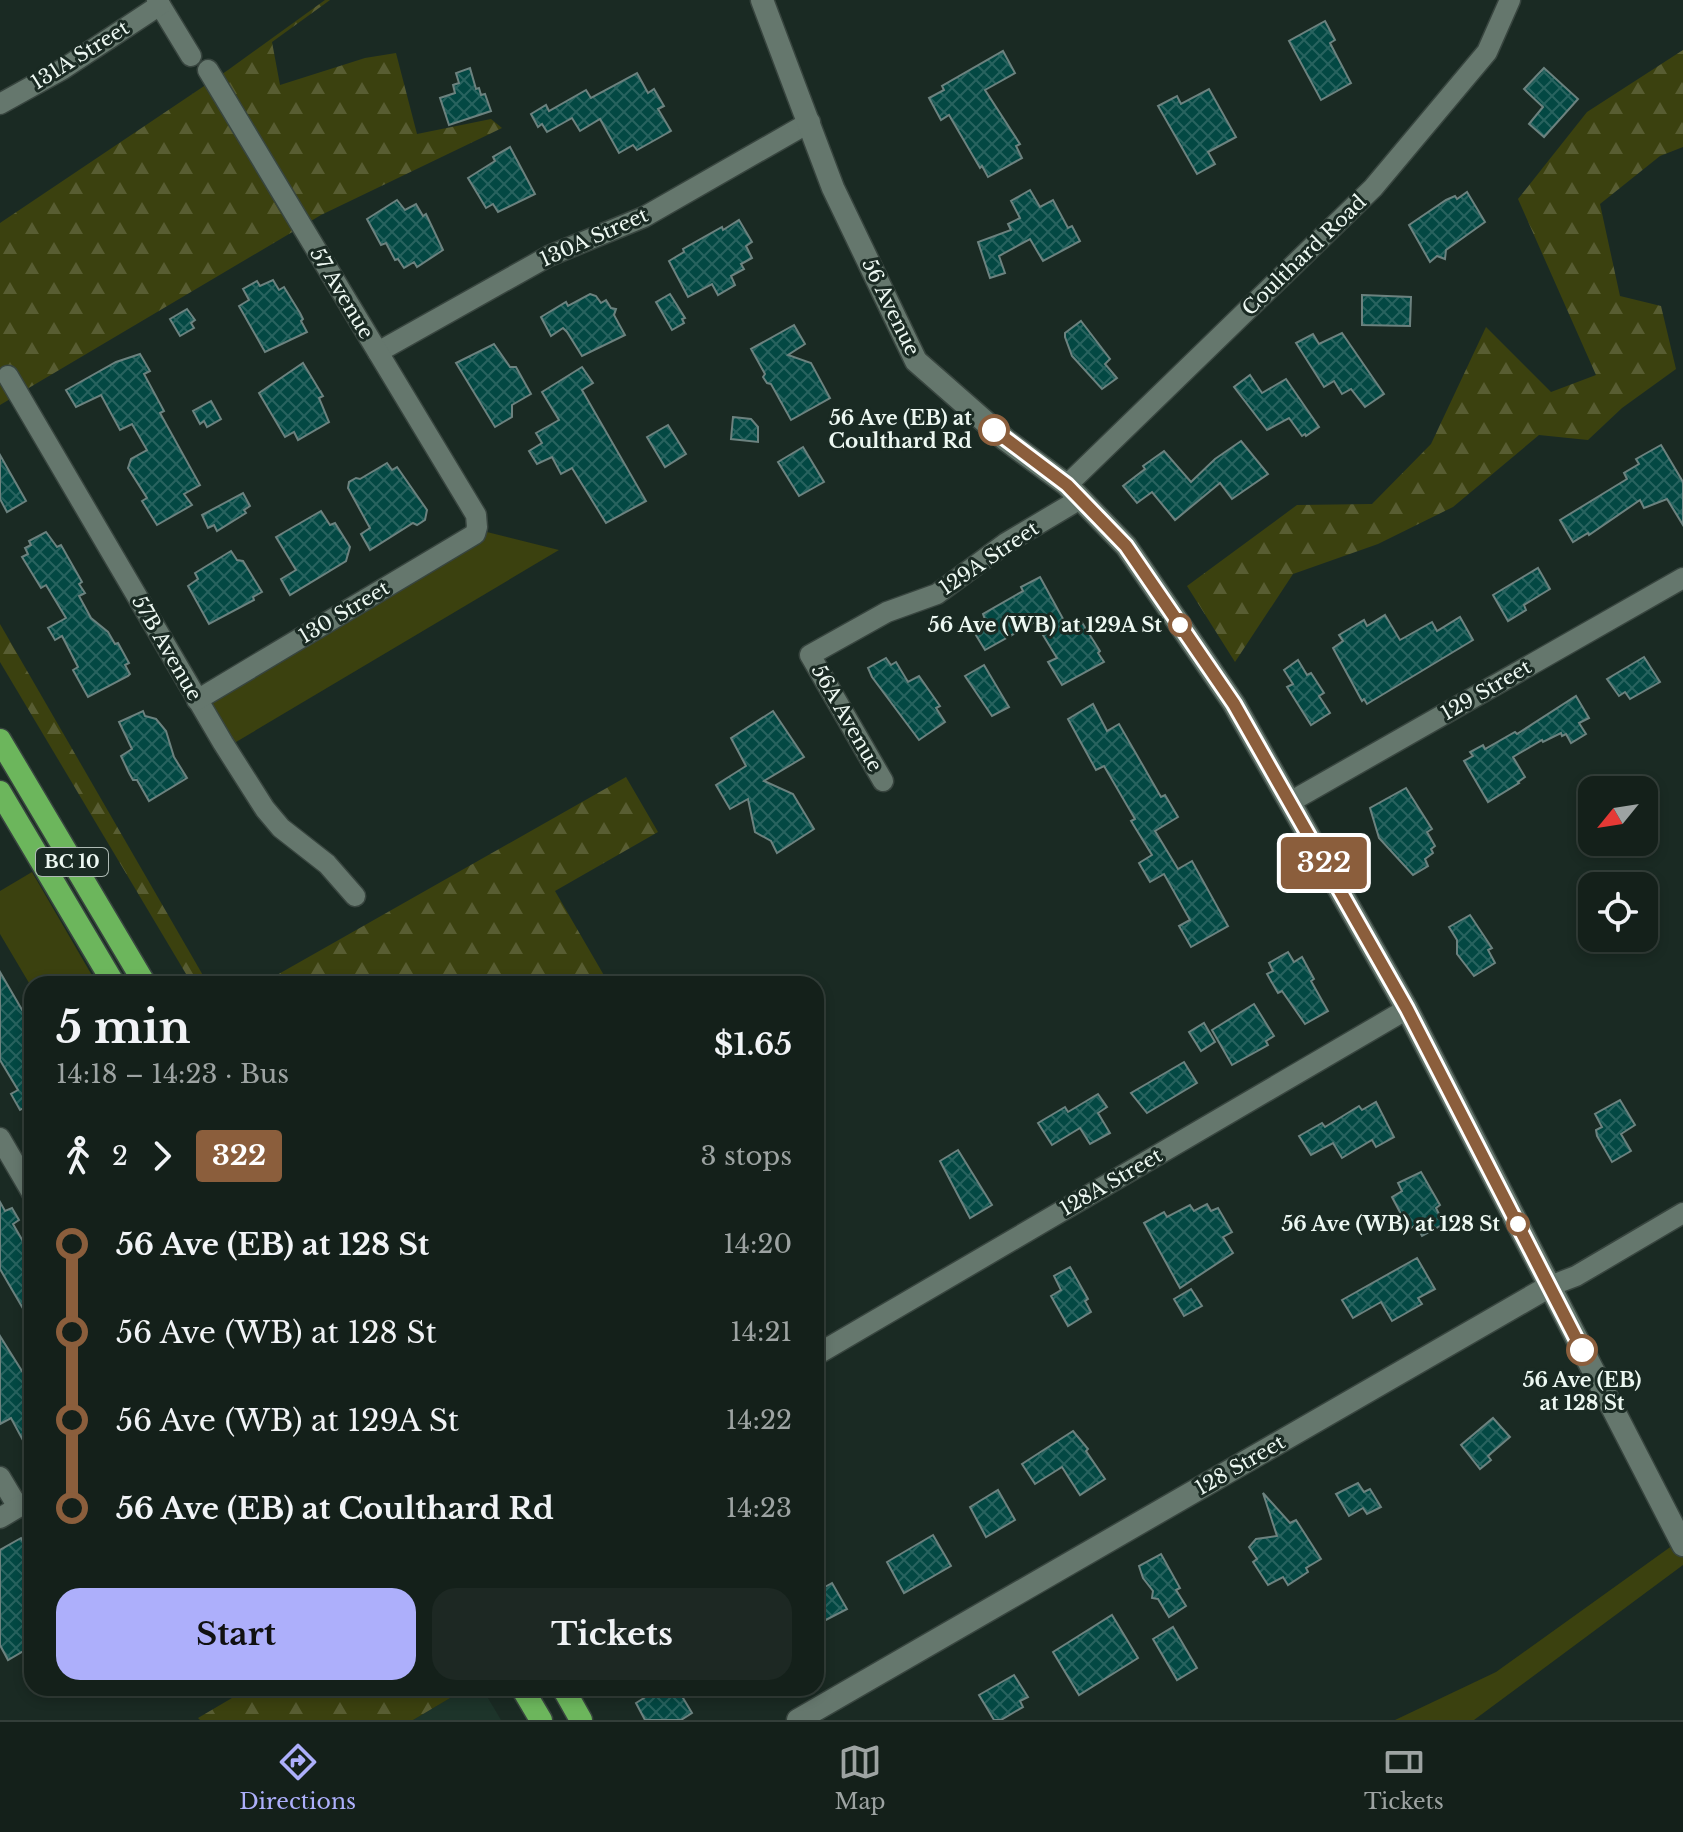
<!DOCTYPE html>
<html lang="en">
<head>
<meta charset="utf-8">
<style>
	body { margin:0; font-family:"Libre Baskerville",serif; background:#1d2823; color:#f1f3f6; height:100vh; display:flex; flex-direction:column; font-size:30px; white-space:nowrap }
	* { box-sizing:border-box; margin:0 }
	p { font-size:26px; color:#9da3a2 }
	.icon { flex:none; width:44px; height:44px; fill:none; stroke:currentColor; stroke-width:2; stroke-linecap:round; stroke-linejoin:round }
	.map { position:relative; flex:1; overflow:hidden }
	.details { position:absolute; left:24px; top:976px; width:800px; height:720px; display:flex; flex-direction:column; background:#14201a; border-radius:24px; box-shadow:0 4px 12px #0003,0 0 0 2px #333e39 }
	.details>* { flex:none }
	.badge { padding:0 16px; border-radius:6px; font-size:28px; line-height:52px }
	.needle { width:52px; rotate:240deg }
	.tools { position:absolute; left:1578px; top:776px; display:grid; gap:16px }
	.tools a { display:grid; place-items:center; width:80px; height:80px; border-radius:16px; background:#14201a; box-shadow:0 4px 12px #0003,0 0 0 2px #333e39; font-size:40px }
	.map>.badge { position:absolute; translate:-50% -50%; box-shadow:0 0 0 4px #fff }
	.legs { display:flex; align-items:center; gap:12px; height:88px; padding:0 32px; font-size:26px }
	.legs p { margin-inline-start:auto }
	.overview { display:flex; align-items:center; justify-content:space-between; height:136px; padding:0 32px }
	h1 { font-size:44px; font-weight:700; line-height:60px }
	.action { display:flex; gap:16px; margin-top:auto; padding:16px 32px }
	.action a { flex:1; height:92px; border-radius:24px; background:#adaffb; color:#111; font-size:32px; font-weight:700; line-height:92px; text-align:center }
	.action a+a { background:#1d2823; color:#f1f3f6 }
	ul { padding:0 32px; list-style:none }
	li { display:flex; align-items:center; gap:28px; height:88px; font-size:30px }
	li i { display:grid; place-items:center; width:12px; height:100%; margin:0 10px; background:currentColor }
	li i::after { content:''; width:20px; height:20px; margin:-10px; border:6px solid; border-radius:50%; background:#14201a }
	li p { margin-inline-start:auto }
	li:first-child i { background:linear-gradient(#0000 50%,currentColor 0) }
	li:last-child i { background:linear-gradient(currentColor 50%,#0000 0) }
	.tabs { display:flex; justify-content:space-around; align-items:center; height:112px; border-top:2px solid #333e39; background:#14201a; font-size:22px; color:#9da3a2 }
	.tabs a { display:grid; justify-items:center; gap:4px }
	.tabs .active { color:#adaffb }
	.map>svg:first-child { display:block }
	.built { fill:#1d342a }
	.forest { fill:url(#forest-firs) }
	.green { fill:#3b410f }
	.building { fill:url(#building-cross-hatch); stroke:#6c827f; stroke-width:2 }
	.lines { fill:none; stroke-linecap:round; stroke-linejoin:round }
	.minor-casing { stroke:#38453f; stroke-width:23 }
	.tertiary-casing { stroke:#38453f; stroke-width:25 }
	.trunk-casing { stroke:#38453f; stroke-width:25 }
	.minor { stroke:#65776d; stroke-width:20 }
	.tertiary { stroke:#65776d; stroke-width:22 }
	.trunk { stroke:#6cb65c; stroke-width:22 }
	.line-1-casing { stroke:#fff; stroke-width:18 }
	.line-1 { stroke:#8b5e3c; stroke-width:12 }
	.stop-1-dot { fill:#fff; stroke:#8b5e3c; stroke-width:4 }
	.labels { text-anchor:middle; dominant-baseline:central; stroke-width:6; stroke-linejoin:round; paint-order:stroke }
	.shield { fill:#1a2a23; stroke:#aebab4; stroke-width:2 }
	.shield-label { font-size:18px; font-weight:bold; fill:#edf8f2 }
	.street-label { font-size:20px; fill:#edf8f2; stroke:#1a2a23 }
	.stop-label { font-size:20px; font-weight:bold; fill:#edf8f2; stroke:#1a2a23; text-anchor:end }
</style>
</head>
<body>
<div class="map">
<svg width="1683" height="1720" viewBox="0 0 1683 1720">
	<defs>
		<pattern id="forest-firs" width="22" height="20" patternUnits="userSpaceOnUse" patternTransform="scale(2)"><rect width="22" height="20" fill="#3b410f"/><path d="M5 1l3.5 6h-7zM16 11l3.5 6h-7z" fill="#585d32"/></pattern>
		<pattern id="building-cross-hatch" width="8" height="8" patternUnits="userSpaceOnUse" patternTransform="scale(2)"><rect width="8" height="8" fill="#034843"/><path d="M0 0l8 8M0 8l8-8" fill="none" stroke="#28635f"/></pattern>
	</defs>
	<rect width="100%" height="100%" fill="#1a2a23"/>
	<path class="built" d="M467,1688H482L501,1720H413Z"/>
	<g class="forest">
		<path d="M325,0H330L272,42L280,85L365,58L396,53L417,134L491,119L502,128L321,215L0,405V223L228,70Z"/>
		<path d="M1683,50V147L1660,156L1600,204L1620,296L1661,306L1676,369L1622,408L1588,440L1539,435L1453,507L1378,544L1293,574L1235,662L1187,586L1297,505L1372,504L1431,444L1486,327L1551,392L1596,375L1518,199L1587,112Z"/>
		<path d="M0,624L208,984H192L0,662Z"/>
		<path d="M626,777L658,832L555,891L609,984H261Z"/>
		<path d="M249,1688H467L413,1720H200L198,1718Z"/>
	</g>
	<g class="green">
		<path d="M487,532L559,550L231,745L205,700L221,686Z"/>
		<path d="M32,872L97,984H32V988L0,934V891Z"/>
		<path d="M1680,1540L1683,1545V1565L1474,1720H1395L1496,1672Z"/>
	</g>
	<g class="building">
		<path d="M1325,21L1335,40L1330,43L1351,83L1321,100L1289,41Z"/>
		<path d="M1003,51L1015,73L985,90L1020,144L1016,146L1022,158L988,177L982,166L980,168L949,115L941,120L929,98L944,90L942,86Z"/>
		<path d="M470,68L476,89L479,88L481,95L485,94L491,111L449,125L440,98L455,93L453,85L459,83L456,73Z"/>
		<path d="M1544,68L1578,99L1544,137L1529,124L1543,107L1524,89Z"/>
		<path d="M637,73L648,93L654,89L664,106L658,109L671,131L637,150L633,145L619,153L600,119L580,131L572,118L547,132L542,124L538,127L531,114L546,105L549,111L586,90L591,98Z"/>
		<path d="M1209,89L1236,137L1208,152L1215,164L1197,174L1158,106L1177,96L1181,104Z"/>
		<path d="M510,147L535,194L498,212L493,204L486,208L468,178L495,161L493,157Z"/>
		<path d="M1030,190L1040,207L1053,200L1068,228L1072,226L1080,241L1043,261L1030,239L999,256L1005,273L990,278L978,242L1011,230L1008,224L1020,218L1011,201Z"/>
		<path d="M1467,192L1485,222L1446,250L1445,259L1437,256L1430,262L1409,225L1446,200L1455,196L1457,199Z"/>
		<path d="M397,200L405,210L416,204L423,216L426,214L443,250L417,267L414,262L404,268L398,259L395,260L386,243L381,245L367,219Z"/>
		<path d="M739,220L752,242L746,246L752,258L741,264L744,269L731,276L735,285L718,295L712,284L688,297L669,261L684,252L683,249L722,227L723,230Z"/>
		<path d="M273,280L279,290L284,287L300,313L303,319L301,321L307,332L265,352L239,306L249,300L243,289L257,281L260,286Z"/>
		<path d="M590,294L596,296L601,303L606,300L611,308L616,309L614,315L625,335L582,356L567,332L563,328L551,336L541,317L566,302L568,306Z"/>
		<path d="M670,294L685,318L682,319L684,323L672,330L656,302Z"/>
		<path d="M1362,295L1411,297L1410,326L1362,325Z"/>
		<path d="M187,309L195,320L191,323L194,328L180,336L170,319Z"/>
		<path d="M1081,321L1110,359L1105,364L1117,378L1102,389L1072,356L1065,337V333Z"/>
		<path d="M794,325L805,344L788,355L811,363L830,398L791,420L771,384L767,383L763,377L765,374L751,349Z"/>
		<path d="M1342,333L1384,394L1365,407L1351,389L1342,394L1334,381L1324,387L1296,343L1313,334L1319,344Z"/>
		<path d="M494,344L510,367H516L531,394L512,405V417L495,427L456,363Z"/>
		<path d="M140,354L150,371L144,374L164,411L160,413L200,485L184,494L192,505L157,525L142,501L147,498L128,468L131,459L147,450L132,424L120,430L101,395L76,407L66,390L116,362Z"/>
		<path d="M303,363L323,396L319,398L329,422L298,440L294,432L285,437L259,393Z"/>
		<path d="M582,367L593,383L582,390L646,501L606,523L572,468L561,474L552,457L537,464L529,451L542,443L536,433L559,420L542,392Z"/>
		<path d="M1250,375L1262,393L1286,379L1319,427L1306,436L1305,434L1302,436L1289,418L1267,430L1234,387Z"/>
		<path d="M211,401L221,419L207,427L204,421L200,424L193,411Z"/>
		<path d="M733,417L751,419L758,427V442L731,439Z"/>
		<path d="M668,425L686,454L665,467L647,437Z"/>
		<path d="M1241,441L1268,474L1232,499L1220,483L1175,520L1152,492L1137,503L1123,486L1145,469L1143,466L1164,451L1191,482L1215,459Z"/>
		<path d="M1661,445L1683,482V525L1667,499L1644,508L1640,500L1589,535L1588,533L1573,542L1560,520L1627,479L1624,473L1639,464L1636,459Z"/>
		<path d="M803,447L824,482L799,496L778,462Z"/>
		<path d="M0,455L26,501L7,512L0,499Z"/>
		<path d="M387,463L392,470L397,467L427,510L425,520L417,525L413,523L370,550L361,534L370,528L348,488L349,482L356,478L360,479Z"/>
		<path d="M243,493L250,506L244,510L246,513L217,531L214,525L208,528L202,515Z"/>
		<path d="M321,511L330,525L335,523L350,547L346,561L290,595L281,579L296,570L276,537Z"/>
		<path d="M46,532L57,547L61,545L82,582L79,584L85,593L79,596L91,618L108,632L115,644L118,643L129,663L125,665L130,674L128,676L88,697L73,670L78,667L62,636L55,640L48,628L66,618L46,585L41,588L22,557L28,554L25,548L31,545L29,541Z"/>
		<path d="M231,551L237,560L243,561L262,592L253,597L254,600L209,624L188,586L198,579L195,573Z"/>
		<path d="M1538,568L1550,589L1524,605L1526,610L1508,621L1493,595Z"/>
		<path d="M1040,577L1068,628L1081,621L1100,651L1098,653L1104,662L1062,685L1048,662L1057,658L1035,622L985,650L974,632L987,625L983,614L1023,591L1021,587Z"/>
		<path d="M1385,615L1400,640L1432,622L1437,631L1460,617L1473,640L1367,704L1364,699L1362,701L1333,648L1343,641L1339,635L1364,620L1367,626Z"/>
		<path d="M1644,657L1660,682L1630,699L1625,692L1619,696L1607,679Z"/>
		<path d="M886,658L891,665L896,662L908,682L919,676L940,706L936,708L945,722L919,740L872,677L868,668Z"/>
		<path d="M1298,660L1307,675L1311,673L1324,693L1319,696L1330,713L1311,725L1287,687L1293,684L1284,670Z"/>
		<path d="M984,665L1009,707L992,716L965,676Z"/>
		<path d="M1576,696L1589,718L1579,723L1586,734L1571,743L1566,734L1562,736L1561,733L1543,742L1542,740L1513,757L1525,777L1518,782L1519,783L1488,802L1464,761L1473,756L1470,752L1483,745L1485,749L1515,732L1517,734Z"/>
		<path d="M1093,704L1107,731L1119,724L1161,797L1165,795L1178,817L1155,831L1178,869L1192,861L1228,926L1191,947L1179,926L1190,920L1164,874L1150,882L1139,863L1152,855L1131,821L1135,819L1104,766L1096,770L1068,719Z"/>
		<path d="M143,711L145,716L156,719L166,731L174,757L187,778L149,801L137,780H133L129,773L121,756L132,749L119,722Z"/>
		<path d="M773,711L804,757L764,781L793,794L814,829L777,853L771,841L755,832L748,799L730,809L716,785L746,766L731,738Z"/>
		<path d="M1406,788L1432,829L1427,832L1435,846L1431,849L1433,853L1425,859L1428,866L1413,875L1379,838L1370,808Z"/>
		<path d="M1470,915L1492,948L1488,950L1495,963L1474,976L1457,954V940L1449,927Z"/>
		<path d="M1288,952L1294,962L1302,957L1314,979L1311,981L1328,1011L1305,1024L1282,991L1278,993L1267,974L1273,971L1269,963Z"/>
		<path d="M0,972L32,1027V1114L27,1106L20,1110L11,1094L18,1090L0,1060Z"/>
		<path d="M1254,1004L1274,1036L1266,1041L1268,1045L1232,1065L1212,1030Z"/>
		<path d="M1204,1023L1215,1042L1201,1051L1189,1032Z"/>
		<path d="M1184,1062L1197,1083L1147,1113L1131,1093Z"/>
		<path d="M1098,1094L1107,1107L1098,1113L1110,1133L1090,1144L1080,1128L1052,1145L1038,1123L1065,1107L1068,1112Z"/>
		<path d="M1620,1100L1635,1125L1621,1134L1631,1151L1612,1162L1597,1136L1596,1130L1602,1127L1595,1114Z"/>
		<path d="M1376,1102L1394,1137L1376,1147L1372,1140L1342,1158L1333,1143L1311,1155L1299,1136L1322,1123L1325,1127L1359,1106L1362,1110Z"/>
		<path d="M958,1150L992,1205L970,1218L940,1161Z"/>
		<path d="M1421,1172L1440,1205L1436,1208L1444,1224L1422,1236L1416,1225L1409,1229L1392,1197L1402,1191L1398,1183Z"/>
		<path d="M0,1202L5,1211L12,1208L19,1220L13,1224L32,1257V1324L0,1269Z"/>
		<path d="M1207,1204L1211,1211L1218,1208L1232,1232L1223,1237L1233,1253L1180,1288L1144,1223L1164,1212L1167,1217L1190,1205L1194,1211Z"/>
		<path d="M1417,1258L1435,1289L1418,1298L1422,1304L1392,1321L1381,1302L1353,1318L1342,1300Z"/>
		<path d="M1070,1267L1088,1299L1085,1301L1091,1312L1068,1326L1051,1296L1061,1290L1054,1276Z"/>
		<path d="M1191,1289L1202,1306L1184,1316L1174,1299Z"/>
		<path d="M0,1336L32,1387V1457L11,1418L0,1424Z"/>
		<path d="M1493,1418L1510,1437L1488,1456L1491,1460L1480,1469L1461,1445Z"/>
		<path d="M1073,1431L1088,1449L1086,1451L1105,1479L1080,1495L1062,1467L1035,1484L1022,1464Z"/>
		<path d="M1358,1483L1364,1492L1370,1489L1381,1507L1367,1514L1363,1508L1349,1516L1336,1494Z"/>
		<path d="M998,1490L1015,1520L986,1537L970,1507Z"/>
		<path d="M1263,1493L1290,1523L1296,1520L1321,1559L1306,1568L1308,1572L1288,1585L1283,1577L1268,1585L1253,1562L1257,1559L1249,1547L1256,1539L1277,1536Z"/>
		<path d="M933,1535L951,1566L904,1593L887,1562Z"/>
		<path d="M21,1538L32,1558V1646L8,1660L0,1645V1550Z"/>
		<path d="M1161,1554L1180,1588L1176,1590L1186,1606L1169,1617L1158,1599L1152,1598L1153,1591L1143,1578L1139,1566Z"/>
		<path d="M832,1583L847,1609L816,1625V1592Z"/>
		<path d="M1112,1615L1138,1658L1079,1695L1053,1652Z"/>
		<path d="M1173,1627L1197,1668L1177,1680L1153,1639Z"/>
		<path d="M1014,1675L1028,1697L1020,1701L1023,1707L1001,1720H994L979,1695Z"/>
		<path d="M660,1688H677L692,1713L681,1720H645L636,1703Z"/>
	</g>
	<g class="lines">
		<defs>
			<g id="minor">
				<path d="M157,0L191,56"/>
				<path d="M0,104L63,69L160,5"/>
				<path d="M378,352L549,256L644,217L810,122"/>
				<path d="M8,376L223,743L265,809L281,828L327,864L355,896"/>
				<path d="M1067,485L1373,188L1487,52L1510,0"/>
				<path d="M197,700L475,534L477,527L476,515L208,70"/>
				<path d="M883,781L810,655L887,612L937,594L1006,543L1080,499"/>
				<path d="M1290,802L1683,578"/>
				<path d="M0,1138L32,1193"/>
				<path d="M1550,1286L1576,1276L1683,1213"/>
				<path d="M816,1355L1407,1009"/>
				<path d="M0,1477L18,1507"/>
				<path d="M0,1518L32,1499"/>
			</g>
			<g id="tertiary">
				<path d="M762,0L833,188L916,361L1006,440L1067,485L1126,546L1234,704L1407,1009L1683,1545"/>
				<path d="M798,1720L1550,1286"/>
			</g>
			<g id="trunk">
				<path d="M0,740L145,984"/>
				<path d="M0,792L114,984"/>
				<path d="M522,1688L541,1720"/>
				<path d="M563,1688L581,1720"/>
			</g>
		</defs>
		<use href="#minor" class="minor-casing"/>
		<use href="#tertiary" class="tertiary-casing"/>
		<use href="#trunk" class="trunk-casing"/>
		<use href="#minor" class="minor"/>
		<use href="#tertiary" class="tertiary"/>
		<use href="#trunk" class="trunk"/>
	</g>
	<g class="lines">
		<defs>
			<path id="line-1" d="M994,430L1067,485L1126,546L1234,704L1407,1009L1582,1350"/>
		</defs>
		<use href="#line-1" class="line-1-casing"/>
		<use href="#line-1" class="line-1"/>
	</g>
	<g class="stop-1-dot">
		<circle cx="994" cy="430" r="14"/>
		<circle cx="1180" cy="625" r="10"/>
		<circle cx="1518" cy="1224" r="10"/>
		<circle cx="1582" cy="1350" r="14"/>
	</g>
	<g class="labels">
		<rect class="shield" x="36" y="848" width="72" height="28" rx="6"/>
		<g class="shield-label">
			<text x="72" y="862">BC 10</text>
		</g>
		<g class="street-label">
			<text transform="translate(80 55) rotate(-32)">131A Street</text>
			<text transform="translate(594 237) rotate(-24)">130A Street</text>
			<text transform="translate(1304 255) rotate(-44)">Coulthard Road</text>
			<text transform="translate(342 293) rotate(59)">57 Avenue</text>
			<text transform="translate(891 307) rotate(64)">56 Avenue</text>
			<text transform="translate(989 558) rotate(-34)">129A Street</text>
			<text transform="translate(344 612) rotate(-31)">130 Street</text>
			<text transform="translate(167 648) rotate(60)">57B Avenue</text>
			<text transform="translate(1486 690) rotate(-30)">129 Street</text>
			<text transform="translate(847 718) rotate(60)">56A Avenue</text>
			<text transform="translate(1111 1182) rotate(-30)">128A Street</text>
			<text transform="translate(1240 1465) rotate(-30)">128 Street</text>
		</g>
		<g class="stop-label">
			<text x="972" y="418">56 Ave (EB) at<tspan x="972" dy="23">Coulthard Rd</tspan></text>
			<text x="1162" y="625">56 Ave (WB) at 129A St</text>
			<text x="1500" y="1224">56 Ave (WB) at 128 St</text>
			<text x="1582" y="1380" text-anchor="middle">56 Ave (EB)<tspan x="1582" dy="23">at 128 St</tspan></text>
		</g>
	</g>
</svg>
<div class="tools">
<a><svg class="needle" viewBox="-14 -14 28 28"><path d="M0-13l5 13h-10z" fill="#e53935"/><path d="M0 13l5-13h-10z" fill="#9da3a2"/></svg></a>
<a><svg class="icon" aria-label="locate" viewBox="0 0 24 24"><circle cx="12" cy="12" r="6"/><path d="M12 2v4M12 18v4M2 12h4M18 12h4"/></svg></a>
</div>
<b class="badge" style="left:1324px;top:863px;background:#8b5e3c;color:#fff">322</b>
<section class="details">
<div class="overview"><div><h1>5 min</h1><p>14:18 – 14:23 · Bus</p></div><b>$1.65</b></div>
<div class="legs"><svg class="icon" aria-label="walk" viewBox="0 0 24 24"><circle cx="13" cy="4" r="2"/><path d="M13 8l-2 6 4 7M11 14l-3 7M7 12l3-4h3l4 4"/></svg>2<svg class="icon" aria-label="forward" viewBox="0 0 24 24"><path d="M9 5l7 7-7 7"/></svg><b class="badge" style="background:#8b5e3c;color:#fff">322</b><p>3 stops</p></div>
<ul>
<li><i style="color:#8b5e3c"></i><b>56 Ave (EB) at 128 St</b><p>14:20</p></li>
<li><i style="color:#8b5e3c"></i><span>56 Ave (WB) at 128 St</span><p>14:21</p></li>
<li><i style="color:#8b5e3c"></i><span>56 Ave (WB) at 129A St</span><p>14:22</p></li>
<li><i style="color:#8b5e3c"></i><b>56 Ave (EB) at Coulthard Rd</b><p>14:23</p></li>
</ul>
<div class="action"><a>Start</a><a>Tickets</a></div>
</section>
</div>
<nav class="tabs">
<a class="active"><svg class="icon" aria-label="directions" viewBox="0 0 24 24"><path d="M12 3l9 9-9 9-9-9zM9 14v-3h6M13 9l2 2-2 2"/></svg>Directions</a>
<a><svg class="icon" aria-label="map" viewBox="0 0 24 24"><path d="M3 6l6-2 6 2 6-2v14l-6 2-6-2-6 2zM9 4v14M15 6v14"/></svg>Map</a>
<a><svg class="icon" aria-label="tickets" viewBox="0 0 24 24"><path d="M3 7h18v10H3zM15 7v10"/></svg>Tickets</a>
</nav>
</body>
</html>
